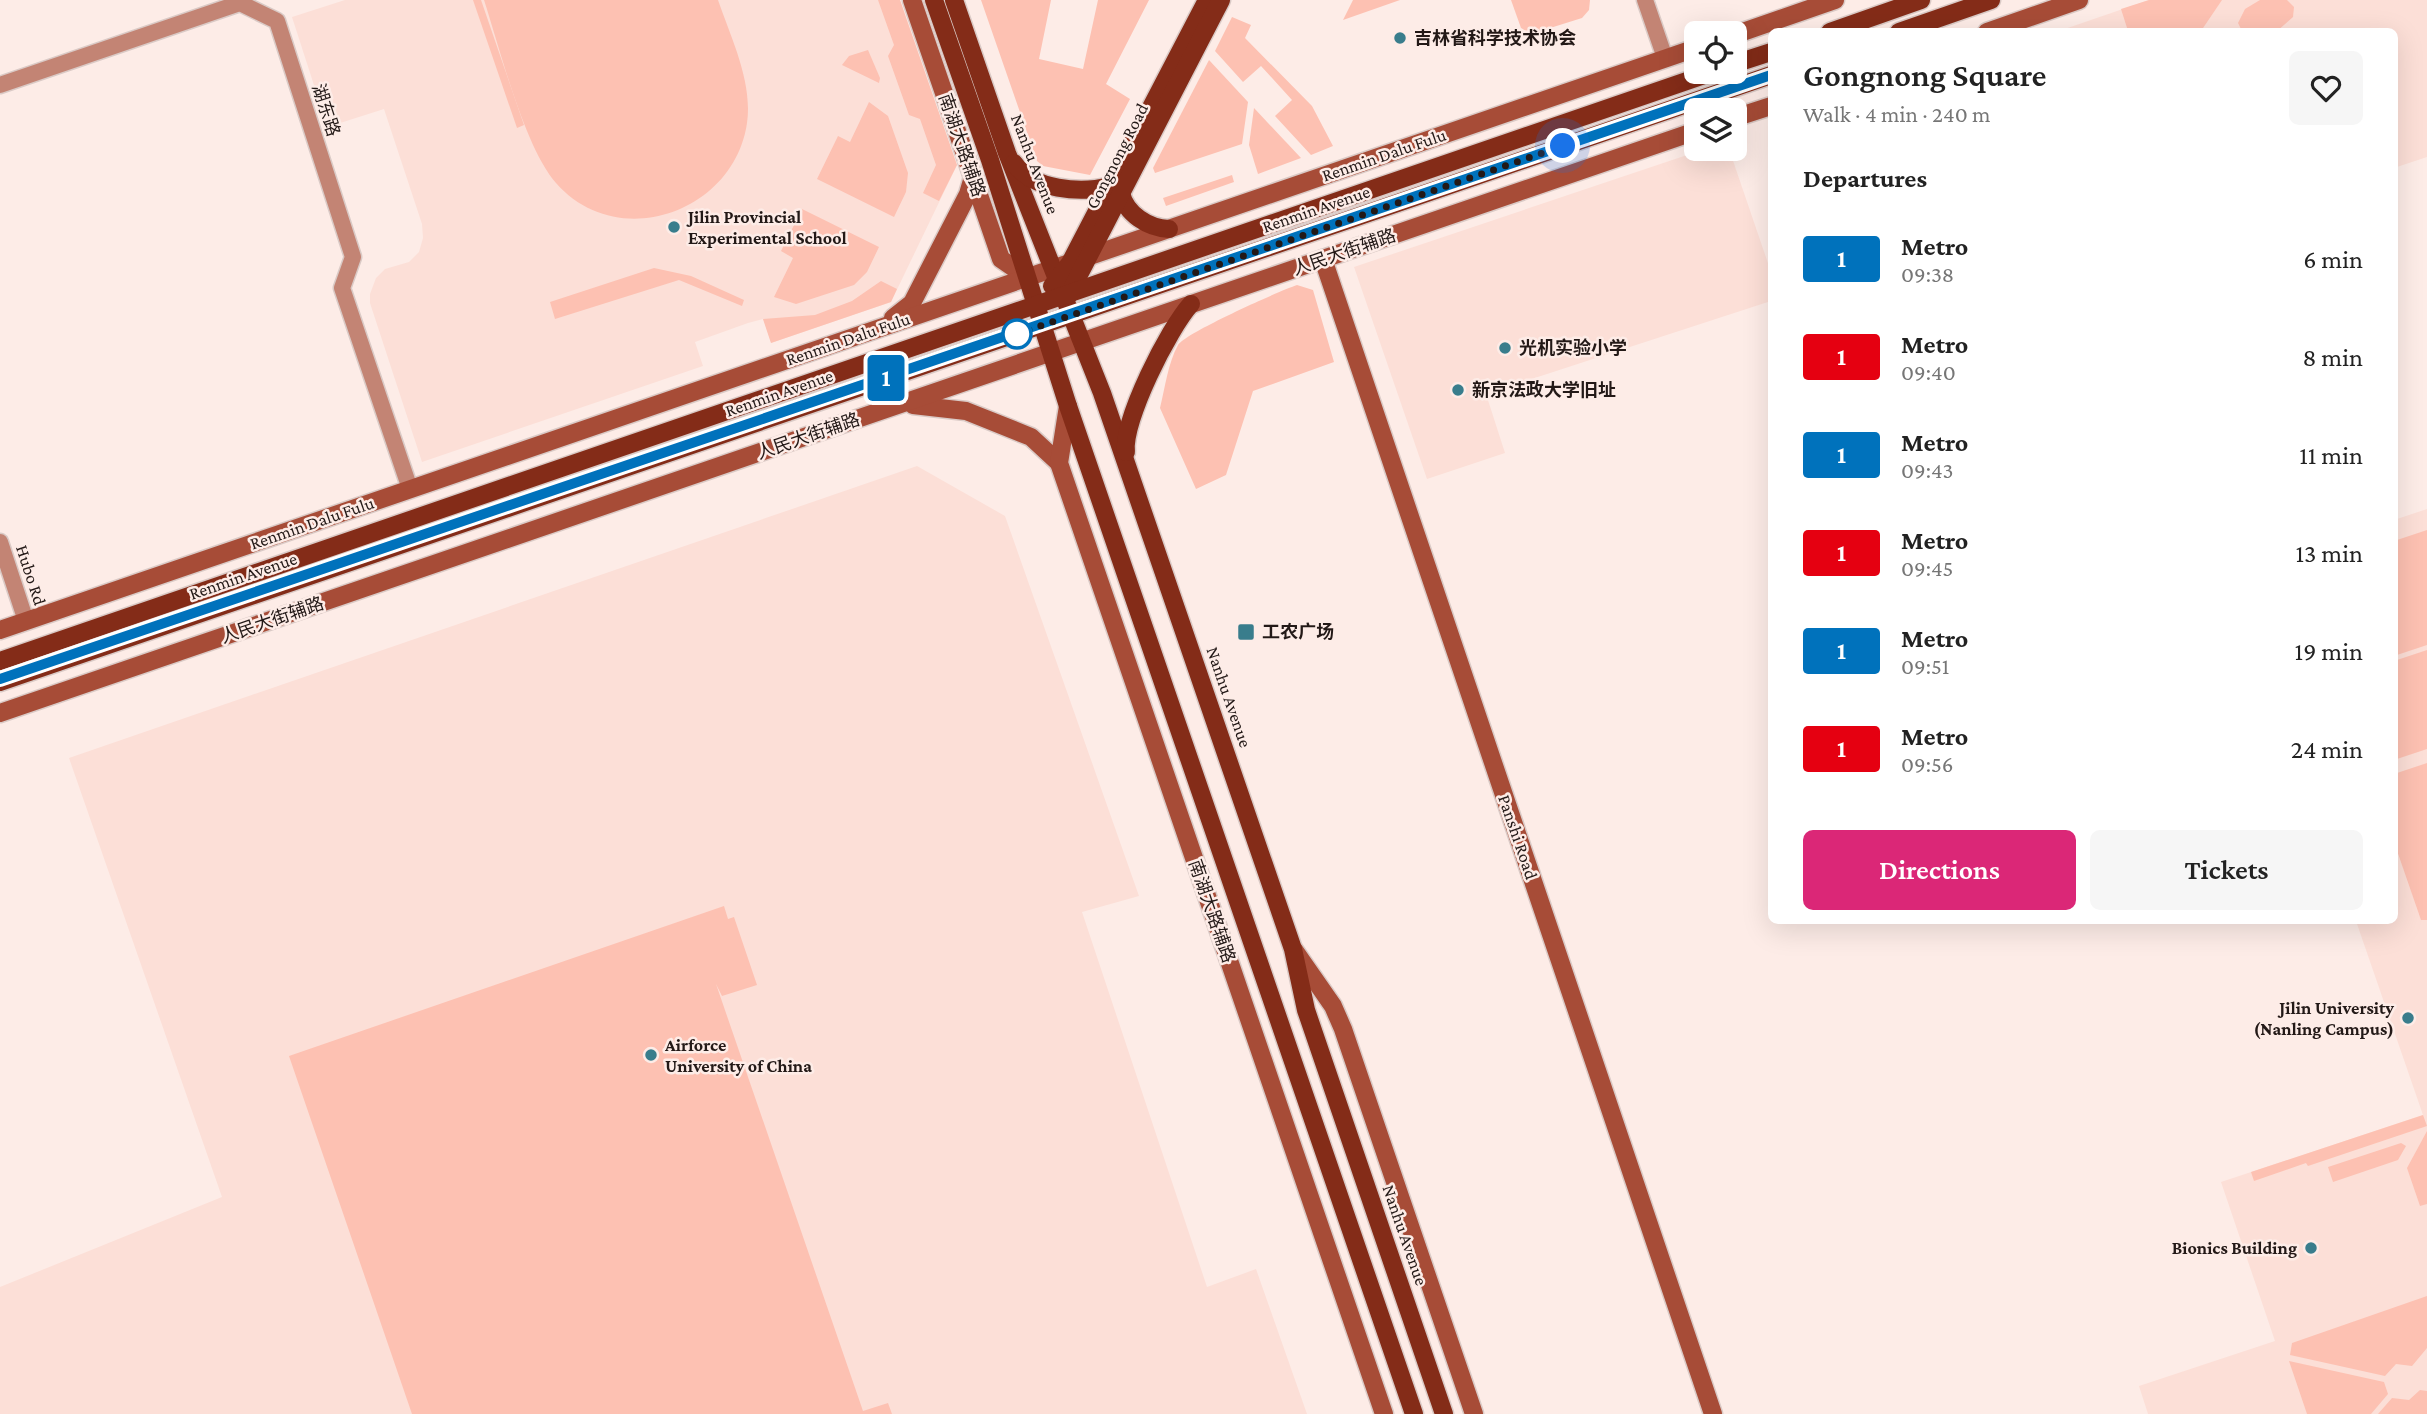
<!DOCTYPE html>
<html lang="en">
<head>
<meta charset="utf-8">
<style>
	body { margin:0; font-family:"Crimson Pro","Noto Sans SC",serif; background:#f6f6f6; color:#222; height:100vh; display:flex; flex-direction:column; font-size:26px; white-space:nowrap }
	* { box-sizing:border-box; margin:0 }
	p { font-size:23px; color:#767676 }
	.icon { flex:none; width:38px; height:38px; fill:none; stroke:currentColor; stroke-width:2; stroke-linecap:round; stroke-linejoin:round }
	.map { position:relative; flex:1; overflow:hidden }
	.details { position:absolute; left:1768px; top:28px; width:630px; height:896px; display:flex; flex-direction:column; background:#fff; border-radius:10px; box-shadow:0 7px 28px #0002 }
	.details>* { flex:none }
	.badge { padding:0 14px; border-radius:5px; font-size:24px; line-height:46px }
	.controls { position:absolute; left:1684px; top:21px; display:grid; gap:14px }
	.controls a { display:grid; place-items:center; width:63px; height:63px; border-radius:10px; background:#fff; box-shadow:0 7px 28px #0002; font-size:35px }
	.you { position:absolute; width:35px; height:35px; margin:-18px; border:5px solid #fff; border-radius:50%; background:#1a73e8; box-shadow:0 0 0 10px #1a73e833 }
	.map>.badge { position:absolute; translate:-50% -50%; box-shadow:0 0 0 4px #fff }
	h2 { padding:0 35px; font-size:26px; line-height:63px }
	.round { display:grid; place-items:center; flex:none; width:74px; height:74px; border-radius:10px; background:#f6f6f6 }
	.overview { display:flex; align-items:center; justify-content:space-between; height:119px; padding:0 35px }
	h1 { font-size:33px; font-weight:600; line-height:52px }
	.primary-button { display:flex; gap:14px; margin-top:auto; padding:14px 35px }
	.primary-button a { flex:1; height:80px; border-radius:10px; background:#db2777; color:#fff; font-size:28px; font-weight:600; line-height:80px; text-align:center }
	.primary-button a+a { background:#f6f6f6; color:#222 }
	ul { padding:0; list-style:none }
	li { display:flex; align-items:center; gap:21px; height:98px; padding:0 35px }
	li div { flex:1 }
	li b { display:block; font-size:26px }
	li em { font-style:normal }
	li .badge { min-width:77px; font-weight:700; text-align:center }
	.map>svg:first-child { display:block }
	.built { fill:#fcdfd7 }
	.green { fill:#fdc1b2 }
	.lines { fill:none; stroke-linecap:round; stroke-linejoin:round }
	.street-casing { stroke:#dacac6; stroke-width:19 }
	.secondary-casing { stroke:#dacac6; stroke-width:21 }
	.primary-casing { stroke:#dacac6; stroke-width:21 }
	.street { stroke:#c38474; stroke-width:16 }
	.secondary { stroke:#a74c37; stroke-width:18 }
	.primary { stroke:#842c18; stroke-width:18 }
	.line-casing { stroke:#fff; stroke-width:16 }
	.line { stroke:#0072bc; stroke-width:10 }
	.walk { stroke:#231917; stroke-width:7; stroke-dasharray:0 12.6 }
	.poi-dot { fill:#397d8c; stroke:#fdece7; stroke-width:2.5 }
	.stop-dot { fill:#fff; stroke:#0072bc; stroke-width:3.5 }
	.labels { text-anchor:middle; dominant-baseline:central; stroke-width:5; stroke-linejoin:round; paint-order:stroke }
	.poi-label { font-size:18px; font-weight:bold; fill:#231917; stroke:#fdece7; text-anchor:start }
	.street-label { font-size:18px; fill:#231917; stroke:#fdece7 }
</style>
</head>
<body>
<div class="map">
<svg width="2427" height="1414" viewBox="0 0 2427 1414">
	<rect width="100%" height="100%" fill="#fdece7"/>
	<g class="built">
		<path d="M345,0H900L957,165L891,302L771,343L763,319L748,323L695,342L703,366L422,462L370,303V294L376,278L385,269L409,262L419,252L423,238L422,224L384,109L337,124L322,110L292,17Z"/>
		<path d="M2149,0H2427V157L2394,168V32H2056Z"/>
		<path d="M1705,149H1729L1771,272V301L1486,394L1505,453L1427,479L1354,267Z"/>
		<path d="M917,466L1005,516L1139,896L1082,912L1207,1287L1256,1269L1307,1414H0V1287L222,1197L69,758Z"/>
		<path d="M2427,509V1414H2148L2139,1386L2275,1341L2221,1182L2423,1115L2356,921L2394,920V520Z"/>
	</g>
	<g class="green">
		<path d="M473,0H481L524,125L517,128Z"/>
		<path d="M484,0H718C731,38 753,82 747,123C734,213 617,253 556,183C524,146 500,49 484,0Z"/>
		<path d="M878,0H900L957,165L939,201L923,193L936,165L920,119L909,115L888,56L894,45Z"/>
		<path d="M981,0H1051L1039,59L1083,69L1098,0H1149L1106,84L1130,99L1090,175L1043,166L1037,161Z"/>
		<path d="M1353,0H1400L1343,20Z"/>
		<path d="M1511,0H1590L1589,10L1582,18L1531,34L1521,28Z"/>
		<path d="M2149,0H2222L2201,31H2128L2121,9Z"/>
		<path d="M2260,0H2287L2294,7L2293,17L2277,31H2242L2238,23L2245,9Z"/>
		<path d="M1232,17L1251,25L1245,38L1312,106L1333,146L1311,155L1275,116L1292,100L1261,66L1243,82L1215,51Z"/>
		<path d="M868,50L880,78L879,83L842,65L849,56Z"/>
		<path d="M1209,60L1248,102L1242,144L1155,173L1153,168Z"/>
		<path d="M869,102L888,116L908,173L906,192L894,217L817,179L838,136L850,142Z"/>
		<path d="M1254,108L1301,158L1258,174L1249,145Z"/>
		<path d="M1232,175L1234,182L1166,206L1163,198Z"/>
		<path d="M802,209L879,247L867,272L854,285L796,304L774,297L793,258L781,251Z"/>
		<path d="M654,268L691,276L744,300L742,306L679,280L555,319L550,302Z"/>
		<path d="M881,281L897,289L891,302L771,343L763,319L815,315L852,301Z"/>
		<path d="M1297,285L1313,290L1334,362L1253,391L1226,475L1196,489L1160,408C1165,388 1168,363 1178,345C1185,333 1279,291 1297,285Z"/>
		<path d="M2427,530V645L2394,656V541Z"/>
		<path d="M2427,650V749L2397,759L2394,661Z"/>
		<path d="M2427,763V920H2421L2394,842V774Z"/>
		<path d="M724,906L728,919L734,917L757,985L722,996L716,984L863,1411L888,1403L892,1414H412L289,1056Z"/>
		<path d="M2423,1115L2427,1126L2308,1166L2306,1163L2254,1181L2251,1172Z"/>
		<path d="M2427,1131V1204L2420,1206L2407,1168Z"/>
		<path d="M2401,1143L2406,1146L2398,1160L2333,1182L2328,1167Z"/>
		<path d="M2427,1296V1348L2412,1366L2396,1364L2385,1376L2290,1355L2292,1343Z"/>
		<path d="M2289,1361L2384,1382L2388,1394L2371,1414H2307Z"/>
		<path d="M2420,1390L2427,1391V1414H2378L2392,1398L2409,1400Z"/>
	</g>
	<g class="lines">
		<defs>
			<g id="street">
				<path d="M1645,0L1665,58"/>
				<path d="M0,85L240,3L277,21L353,257L342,288L410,489"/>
				<path d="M0,542L26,621"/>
			</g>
			<g id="secondary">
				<path d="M912,0L1001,259L1027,277"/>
				<path d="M1987,32L2079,0"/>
				<path d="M1734,35L1835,0"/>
				<path d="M1734,118L1771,106"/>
				<path d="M1323,259L1713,1414"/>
				<path d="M893,318L912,303L968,194L973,177"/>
				<path d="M913,405L966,411L1031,437L1059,463"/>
				<path d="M1068,406L1059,463L1384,1414"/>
				<path d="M0,630L1696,48"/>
				<path d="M0,713L1696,131"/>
				<path d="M1294,950L1333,1006L1343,1029L1474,1414"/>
			</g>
			<g id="primary">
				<path d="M934,0L990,160L1068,406L1414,1414"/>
				<path d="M954,0L1007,153L1102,393L1293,949L1306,1010L1444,1414"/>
				<path d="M1830,32L1921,0"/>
				<path d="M1899,32L1991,0"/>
				<path d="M1734,64L1771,52"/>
				<path d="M1014,163C1032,190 1081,194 1110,186"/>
				<path d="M1121,193C1126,214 1148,228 1169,229"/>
				<path d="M1052,286L1070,263L1207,0"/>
				<path d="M1068,296L1221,0"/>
				<path d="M1126,452C1122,421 1169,328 1191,304"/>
				<path d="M0,661L1713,72"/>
				<path d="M0,682L1771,75"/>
			</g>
		</defs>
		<use href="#street" class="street-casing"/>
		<use href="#secondary" class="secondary-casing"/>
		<use href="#primary" class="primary-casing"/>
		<use href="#street" class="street"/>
		<use href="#secondary" class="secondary"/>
		<use href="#primary" class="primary"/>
	</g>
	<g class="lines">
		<defs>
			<path id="line" d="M0,679L1771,75"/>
		</defs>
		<use href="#line" class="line-casing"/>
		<use href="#line" class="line"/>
		<path class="walk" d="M1017,334L1563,146"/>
	</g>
	<g class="poi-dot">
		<circle cx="1400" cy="38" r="7"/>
		<circle cx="674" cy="227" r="7"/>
		<circle cx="1505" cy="348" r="7"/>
		<circle cx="1458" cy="390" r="7"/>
		<rect x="1237" y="623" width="18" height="18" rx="3.5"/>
		<circle cx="2408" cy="1018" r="7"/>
		<circle cx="651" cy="1055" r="7"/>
		<circle cx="2311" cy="1248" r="7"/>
	</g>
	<circle class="stop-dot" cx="1017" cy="334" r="14"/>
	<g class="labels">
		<g class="poi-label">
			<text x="1414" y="38">吉林省科学技术协会</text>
			<text x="688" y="217">Jilin Provincial<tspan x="688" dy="21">Experimental School</tspan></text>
			<text x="1519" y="348">光机实验小学</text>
			<text x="1472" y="390">新京法政大学旧址</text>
			<text x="1262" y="632">工农广场</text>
			<text x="2394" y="1008" text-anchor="end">Jilin University<tspan x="2394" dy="21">(Nanling Campus)</tspan></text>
			<text x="665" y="1045">Airforce<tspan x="665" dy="21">University of China</tspan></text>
			<text x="2297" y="1248" text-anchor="end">Bionics Building</text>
		</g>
		<g class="street-label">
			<text transform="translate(326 110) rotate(72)">湖东路</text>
			<text transform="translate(962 145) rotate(71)">南湖大路辅路</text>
			<text transform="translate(1384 155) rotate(-19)">Renmin Dalu Fulu</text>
			<text transform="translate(1117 156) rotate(-63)">Gongnong Road</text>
			<text transform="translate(1035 164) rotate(69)">Nanhu Avenue</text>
			<text transform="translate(1316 209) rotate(-19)">Renmin Avenue</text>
			<text transform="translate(1344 252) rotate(-19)">人民大街辅路</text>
			<text transform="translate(848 339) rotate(-19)">Renmin Dalu Fulu</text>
			<text transform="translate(779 393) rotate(-19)">Renmin Avenue</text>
			<text transform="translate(808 436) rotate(-19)">人民大街辅路</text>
			<text transform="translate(312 523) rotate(-19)">Renmin Dalu Fulu</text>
			<text transform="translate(31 575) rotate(72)">Hubo Rd</text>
			<text transform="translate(243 576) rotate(-19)">Renmin Avenue</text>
			<text transform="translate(272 620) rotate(-19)">人民大街辅路</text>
			<text transform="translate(1229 697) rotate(71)">Nanhu Avenue</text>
			<text transform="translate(1518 837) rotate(71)">Panshi Road</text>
			<text transform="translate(1212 911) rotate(71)">南湖大路辅路</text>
			<text transform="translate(1405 1235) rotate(71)">Nanhu Avenue</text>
		</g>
	</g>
</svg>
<div class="controls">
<a><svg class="icon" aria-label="locate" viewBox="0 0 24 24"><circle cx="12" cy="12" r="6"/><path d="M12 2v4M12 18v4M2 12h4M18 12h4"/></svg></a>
<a><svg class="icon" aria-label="layers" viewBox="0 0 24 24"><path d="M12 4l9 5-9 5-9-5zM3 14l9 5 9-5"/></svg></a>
</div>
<div class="you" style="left:1563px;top:146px"></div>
<b class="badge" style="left:886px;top:378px;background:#0072bc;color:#fff">1</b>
<section class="details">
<div class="overview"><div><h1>Gongnong Square</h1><p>Walk · 4 min · 240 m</p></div><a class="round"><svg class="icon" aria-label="heart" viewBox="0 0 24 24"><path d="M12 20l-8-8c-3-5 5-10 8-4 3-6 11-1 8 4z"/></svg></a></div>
<h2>Departures</h2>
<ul>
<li><span class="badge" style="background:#0072bc;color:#fff">1</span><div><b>Metro</b><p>09:38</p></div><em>6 min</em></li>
<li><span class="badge" style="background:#e50011;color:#fff">1</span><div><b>Metro</b><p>09:40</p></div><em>8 min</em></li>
<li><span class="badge" style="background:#0072bc;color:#fff">1</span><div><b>Metro</b><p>09:43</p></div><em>11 min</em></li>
<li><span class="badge" style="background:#e50011;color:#fff">1</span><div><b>Metro</b><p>09:45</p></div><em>13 min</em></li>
<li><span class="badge" style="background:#0072bc;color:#fff">1</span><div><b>Metro</b><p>09:51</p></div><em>19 min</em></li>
<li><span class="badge" style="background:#e50011;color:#fff">1</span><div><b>Metro</b><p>09:56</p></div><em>24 min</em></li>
</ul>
<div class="primary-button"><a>Directions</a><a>Tickets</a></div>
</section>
</div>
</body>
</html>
